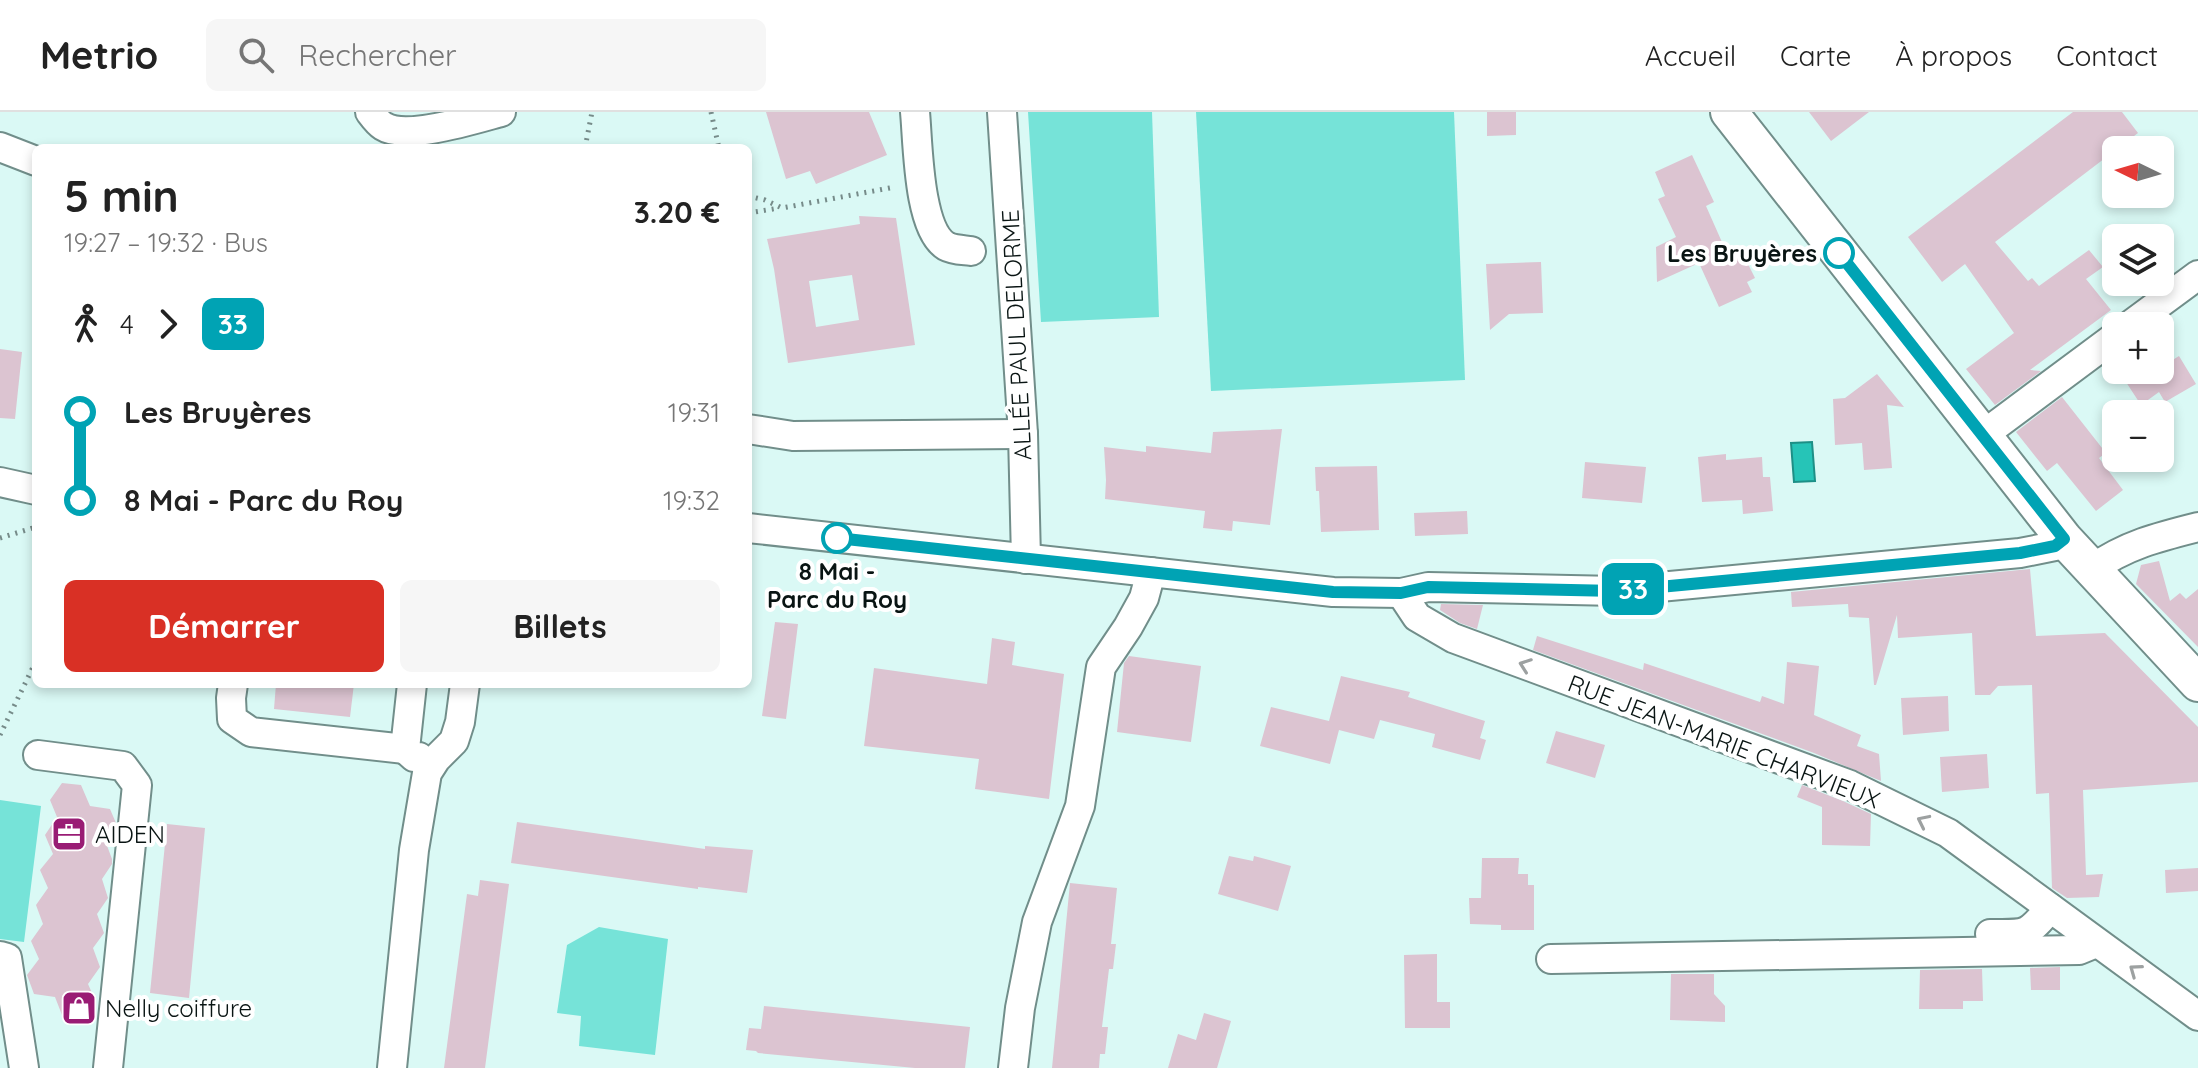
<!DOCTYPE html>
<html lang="fr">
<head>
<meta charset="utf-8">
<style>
	body { margin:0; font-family:Quicksand,sans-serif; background:#f6f6f6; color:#222; height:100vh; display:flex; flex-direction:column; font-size:30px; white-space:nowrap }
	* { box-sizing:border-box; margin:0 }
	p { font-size:26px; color:#767676 }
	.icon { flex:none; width:44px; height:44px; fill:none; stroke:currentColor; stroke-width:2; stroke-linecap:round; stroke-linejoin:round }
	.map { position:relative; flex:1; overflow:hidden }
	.panel { position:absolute; left:32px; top:32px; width:720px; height:544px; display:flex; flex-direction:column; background:#fff; border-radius:12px; box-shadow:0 4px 12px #0003 }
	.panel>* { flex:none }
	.badge { padding:0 16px; border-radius:12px; font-size:28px; line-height:52px }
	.needle { width:52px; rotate:275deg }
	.controls { position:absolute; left:2102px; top:24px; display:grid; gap:16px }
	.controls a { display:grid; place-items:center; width:72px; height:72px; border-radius:12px; background:#fff; box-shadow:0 4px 12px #0003; font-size:40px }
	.map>.badge { position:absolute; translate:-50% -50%; box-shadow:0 0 0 4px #fff }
	.legs { display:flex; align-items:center; gap:12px; height:88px; padding:0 32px; font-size:26px }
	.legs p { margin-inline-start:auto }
	.overview { display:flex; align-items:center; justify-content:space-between; height:136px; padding:0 32px }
	h1 { font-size:44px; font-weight:800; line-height:60px }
	.primary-button { display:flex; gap:16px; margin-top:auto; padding:16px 32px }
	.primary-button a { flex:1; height:92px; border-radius:12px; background:#d93025; color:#fff; font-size:32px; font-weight:800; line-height:92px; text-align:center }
	.primary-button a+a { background:#f6f6f6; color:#222 }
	ul { padding:0 32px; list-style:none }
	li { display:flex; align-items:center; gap:28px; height:88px; font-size:30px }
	li i { display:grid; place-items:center; width:12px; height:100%; margin:0 10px; background:currentColor }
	li i::after { content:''; width:20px; height:20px; margin:-10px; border:6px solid; border-radius:50%; background:#fff }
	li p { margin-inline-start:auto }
	li:first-child i { background:linear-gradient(#0000 50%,currentColor 0) }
	li:last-child i { background:linear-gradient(currentColor 50%,#0000 0) }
	header { display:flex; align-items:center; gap:48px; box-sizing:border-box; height:112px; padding:0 40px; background:#fff; border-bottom:2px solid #e0e0e0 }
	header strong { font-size:38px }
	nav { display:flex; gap:44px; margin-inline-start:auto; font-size:28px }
	.search { width:560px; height:72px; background:#f6f6f6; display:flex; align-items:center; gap:20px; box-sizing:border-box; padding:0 28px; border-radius:12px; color:#767676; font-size:30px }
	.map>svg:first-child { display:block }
	.green { fill:#76e3d8 }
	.water { fill:#26c4b7; stroke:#1d8f86; stroke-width:2 }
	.building { fill:#dcc4d1; fill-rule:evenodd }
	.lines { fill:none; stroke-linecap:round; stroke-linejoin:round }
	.minor-casing { stroke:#718e8a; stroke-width:32 }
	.major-casing { stroke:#718e8a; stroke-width:40 }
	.path { stroke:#768b89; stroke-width:5; stroke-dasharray:2 6; stroke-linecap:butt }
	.minor { stroke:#fff; stroke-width:28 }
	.major { stroke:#fff; stroke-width:36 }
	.oneway { stroke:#9da1a1 }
	.line-1-casing { stroke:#fff; stroke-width:18 }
	.line-1 { stroke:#00a3b4; stroke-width:12 }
	.stop-1-dot { fill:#fff; stroke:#00a3b4; stroke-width:4 }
	.labels { text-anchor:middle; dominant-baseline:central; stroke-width:8; stroke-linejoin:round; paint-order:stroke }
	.stop-label { font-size:24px; font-weight:bold; fill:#091413; stroke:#fff; text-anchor:end }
	.street-label { font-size:24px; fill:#091413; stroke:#fff }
	.poi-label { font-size:24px; fill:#091413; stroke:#fff; text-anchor:start }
</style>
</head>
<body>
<header>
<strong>Metrio</strong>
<div class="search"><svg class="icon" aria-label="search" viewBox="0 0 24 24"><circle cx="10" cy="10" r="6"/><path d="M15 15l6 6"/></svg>Rechercher</div>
<nav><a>Accueil</a><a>Carte</a><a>À propos</a><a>Contact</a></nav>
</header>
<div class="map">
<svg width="2198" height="956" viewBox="0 0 2198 956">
	<rect width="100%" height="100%" fill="#daf9f5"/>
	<g class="green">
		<path d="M1028,0H1152L1159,205L1041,210Z"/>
		<path d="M1196,0H1454L1465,268L1211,279Z"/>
		<path d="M0,688L41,694L24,830L0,827Z"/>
		<path d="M599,815L668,827L655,943L579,934L581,904L557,901L567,833Z"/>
	</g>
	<path class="water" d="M1812,330L1815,369L1794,370L1791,331Z"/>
	<g class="building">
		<path d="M766,0H869L887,43L816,72L810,59L786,67Z"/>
		<path d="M1487,0H1516V23L1487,24Z"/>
		<path d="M1809,0H1869L1831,29Z"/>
		<path d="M2073,0H2122L2138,21L1995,130L2028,169L2032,166L2039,174L2089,138L2103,155L2086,167L2111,198L2030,258L2041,259L1995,293L1966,257L2014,221L1965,152L1942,170L1908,125Z"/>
		<path d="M1692,43L1714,90L1706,94L1729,146L1742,140L1755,166L1747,170L1752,180L1719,195L1699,151L1657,170L1656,135L1676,125L1658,87L1665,84L1655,60Z"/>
		<path d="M859,104L896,106L915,233L788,251L774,157L767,127L860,112ZM852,163L859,208L816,215L809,169Z"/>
		<path d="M1541,150L1543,201L1509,202L1490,218L1486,152Z"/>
		<path d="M0,237L22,240L15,307L0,306Z"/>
		<path d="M2179,244L2196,272L2165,290L2159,280L2141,293L2124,267L2137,258H2160V256Z"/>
		<path d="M1877,262L1904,295L1887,293L1892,356L1864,358L1862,331L1835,333L1833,287L1845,286Z"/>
		<path d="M2062,285L2106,341L2099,346L2123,378L2096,399L2057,351L2047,359L2016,320Z"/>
		<path d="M1282,317L1270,413L1233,409L1232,419L1203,416L1205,399L1105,387L1106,368L1104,335L1146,340V334L1211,341L1213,320Z"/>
		<path d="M1726,342V348L1762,345L1763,365H1770L1773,399L1743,402L1742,388L1702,390L1698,345Z"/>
		<path d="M1585,350L1646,355L1642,391L1582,386Z"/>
		<path d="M1377,354L1379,418L1321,420L1319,379H1316L1315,355Z"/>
		<path d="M1467,399L1468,422L1415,424L1414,401Z"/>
		<path d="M2159,449L2170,489L2180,481L2186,487L2198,477V535L2136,472L2141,453Z"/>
		<path d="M2030,457L2036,524L2105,521L2198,615V670L2083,678L2086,763L2103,762L2099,785L2067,786L2052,776L2049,681L2036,682L2032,573L1998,574L1990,583H1975L1972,521L1898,526L1897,503L1876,573H1874L1869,506L1849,505L1848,492L1792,495L1791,480Z"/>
		<path d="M1441,492L1483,493L1477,517L1460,511L1440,498Z"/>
		<path d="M775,510L798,512L786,607L762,604Z"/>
		<path d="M1537,524L1643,558L1644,551L1760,590L1762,584L1784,592L1787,550L1819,554L1814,603L1861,623L1857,634L1879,642L1881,669L1814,641L1533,538Z"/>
		<path d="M992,526L1015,530L1012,553L1064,562L1049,687L975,677L979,647L864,634L874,556L987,572Z"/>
		<path d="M1129,544L1201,554L1191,630L1117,620L1124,551Z"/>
		<path d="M1341,564L1410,580L1408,585L1485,609L1480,626L1486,628L1480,648L1432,635L1435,622L1380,608L1374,627L1339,618L1330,652L1260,634L1271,595L1329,609Z"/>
		<path d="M276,572H354L350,605L274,597Z"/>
		<path d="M1948,584L1949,619L1903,623L1901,586Z"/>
		<path d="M1556,619L1605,633L1595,666L1546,651Z"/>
		<path d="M1987,642L1989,676L1942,680L1940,645Z"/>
		<path d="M62,671L81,673L90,694L110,697L116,711L115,718L106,731L112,747V752L102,767L108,786L97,802L104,821L93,836L100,855L88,872L96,890L84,906L62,903L55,885L34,882L27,863L39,847L31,829L43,812L36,793L48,776L40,758L53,742L45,723L57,705L50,688Z"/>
		<path d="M1802,673L1843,689L1871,702L1870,734L1822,733V695L1797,685Z"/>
		<path d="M517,710L705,737V734L753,738L747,781L698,775V777L511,751Z"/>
		<path d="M167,712L205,716L189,886L150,881Z"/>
		<path d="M1229,744L1253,749L1254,744L1291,754L1278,799L1218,782Z"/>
		<path d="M1482,746H1519L1518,762H1528V773H1534V818H1501V813L1470,812L1469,786H1481Z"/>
		<path d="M2198,756V779L2166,781L2165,758Z"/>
		<path d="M480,768L509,772L485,956H444L467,782L478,784Z"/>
		<path d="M1070,771L1117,776L1111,832H1116L1113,857H1109L1102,915H1108L1105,942H1100L1099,956H1052Z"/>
		<path d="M1437,842V890H1450V916H1405L1404,843Z"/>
		<path d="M2060,855V878H2031L2030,856Z"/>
		<path d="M1982,857L1983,889H1963V897H1919L1920,858Z"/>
		<path d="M1671,862H1714V882L1725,894V910L1670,908Z"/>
		<path d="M764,894L970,915L965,956H915L758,941L756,939L746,938L749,916L761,917Z"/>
		<path d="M1204,901L1231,909L1217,956H1168L1178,922L1196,928Z"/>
	</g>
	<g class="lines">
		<defs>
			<g id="minor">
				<path d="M370,0C373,4 378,11 383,14C406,29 475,7 501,0"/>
				<path d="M915,0C918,31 918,117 946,134C953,138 964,138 971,139"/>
				<path d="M1002,0L1023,322L1026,447"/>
				<path d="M0,35L36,49"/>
				<path d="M2129,214L2198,163"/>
				<path d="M748,317L793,324L1023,322"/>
				<path d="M1983,323L2116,224"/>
				<path d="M0,370L36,378"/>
				<path d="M748,416L1333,480L1401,481L1428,475L1617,479L2020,441L2055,434L2064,427"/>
				<path d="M2092,457C2126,433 2158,425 2198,415"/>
				<path d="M1401,481L1417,505L1453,526L1850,673L1948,721L2198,904"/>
				<path d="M233,572L231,586L232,607L251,620L405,637"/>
				<path d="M412,572L405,637L414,645H419"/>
				<path d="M38,643L123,654L137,673L108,956"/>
				<path d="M1990,822C2026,822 2026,825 2050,796"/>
				<path d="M0,844L7,846L24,956"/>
				<path d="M1551,847L2079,838L2096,831"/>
				<path d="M392,956L414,738L427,661L436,647L454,629L460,610L465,572"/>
				<path d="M1013,956L1020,896L1037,810L1080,694L1101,555L1128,515L1144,486L1151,460"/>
			</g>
			<path id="major" d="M1729,0L2064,427L2198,571"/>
		</defs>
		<use href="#minor" class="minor-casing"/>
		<use href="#major" class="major-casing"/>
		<g class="path">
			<path d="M711,0L719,36"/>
			<path d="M585,36L592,0"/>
			<path d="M748,84L765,88L782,96L895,75"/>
			<path d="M748,101L779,96"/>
			<path d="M0,426L36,415"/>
			<path d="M0,623L36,549"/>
		</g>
		<use href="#minor" class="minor"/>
		<use href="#major" class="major"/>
	</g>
	<defs><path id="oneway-chevron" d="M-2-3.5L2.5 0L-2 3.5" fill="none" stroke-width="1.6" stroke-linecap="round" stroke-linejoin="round" transform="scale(2)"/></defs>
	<g class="oneway">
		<use href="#oneway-chevron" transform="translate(1525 553) rotate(-160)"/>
		<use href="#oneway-chevron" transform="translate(1923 709) rotate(-154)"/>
		<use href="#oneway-chevron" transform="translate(2135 858) rotate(-144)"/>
	</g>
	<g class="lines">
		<defs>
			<path id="line-1" d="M837,426L1333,480L1401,481L1428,475L1617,479L2020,441L2055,434L2064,427L1839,141"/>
		</defs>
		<use href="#line-1" class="line-1-casing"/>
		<use href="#line-1" class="line-1"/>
	</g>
	<defs>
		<symbol id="office-square" viewBox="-11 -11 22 22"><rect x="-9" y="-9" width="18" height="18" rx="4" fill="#991c74" stroke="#fff"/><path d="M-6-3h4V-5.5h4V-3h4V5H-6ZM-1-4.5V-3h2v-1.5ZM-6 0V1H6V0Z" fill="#fff"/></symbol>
		<symbol id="shop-square" viewBox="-11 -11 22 22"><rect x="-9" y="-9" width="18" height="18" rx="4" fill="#991c74" stroke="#fff"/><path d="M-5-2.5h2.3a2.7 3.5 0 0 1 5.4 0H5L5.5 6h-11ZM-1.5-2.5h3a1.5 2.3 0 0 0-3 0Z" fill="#fff"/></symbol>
	</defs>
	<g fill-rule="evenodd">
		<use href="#office-square" x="49" y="702" width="40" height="40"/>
		<use href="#shop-square" x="59" y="876" width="40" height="40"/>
	</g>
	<g class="stop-1-dot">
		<circle cx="1839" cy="141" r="14"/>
		<circle cx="837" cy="426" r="14"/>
	</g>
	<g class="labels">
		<g class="stop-label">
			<text x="1817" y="141">Les Bruyères</text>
			<text x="837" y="459" text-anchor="middle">8 Mai -<tspan x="837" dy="28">Parc du Roy</tspan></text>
		</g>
		<g class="street-label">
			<text transform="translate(1016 223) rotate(-93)">ALLÉE PAUL DELORME</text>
			<text transform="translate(1724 629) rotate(21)">RUE JEAN-MARIE CHARVIEUX</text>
		</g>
		<g class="poi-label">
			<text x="95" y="722">AIDEN</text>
			<text x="105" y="896">Nelly coiffure</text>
		</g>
	</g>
</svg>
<div class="controls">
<a><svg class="needle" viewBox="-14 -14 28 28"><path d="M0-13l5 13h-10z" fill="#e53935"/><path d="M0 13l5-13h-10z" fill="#767676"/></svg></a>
<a><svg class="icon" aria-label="layers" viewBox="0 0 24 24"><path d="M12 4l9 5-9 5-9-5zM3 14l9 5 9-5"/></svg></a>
<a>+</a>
<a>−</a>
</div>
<b class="badge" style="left:1633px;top:477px;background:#00a3b4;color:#fff">33</b>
<section class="panel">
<div class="overview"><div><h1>5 min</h1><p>19:27 – 19:32 · Bus</p></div><b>3.20 €</b></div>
<div class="legs"><svg class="icon" aria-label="walk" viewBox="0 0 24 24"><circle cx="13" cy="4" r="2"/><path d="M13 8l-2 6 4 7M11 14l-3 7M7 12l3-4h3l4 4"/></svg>4<svg class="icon" aria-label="forward" viewBox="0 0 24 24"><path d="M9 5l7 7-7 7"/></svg><b class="badge" style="background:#00a3b4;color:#fff">33</b></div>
<ul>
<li><i style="color:#00a3b4"></i><b>Les Bruyères</b><p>19:31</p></li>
<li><i style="color:#00a3b4"></i><b>8 Mai - Parc du Roy</b><p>19:32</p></li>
</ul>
<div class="primary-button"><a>Démarrer</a><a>Billets</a></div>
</section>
</div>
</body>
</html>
